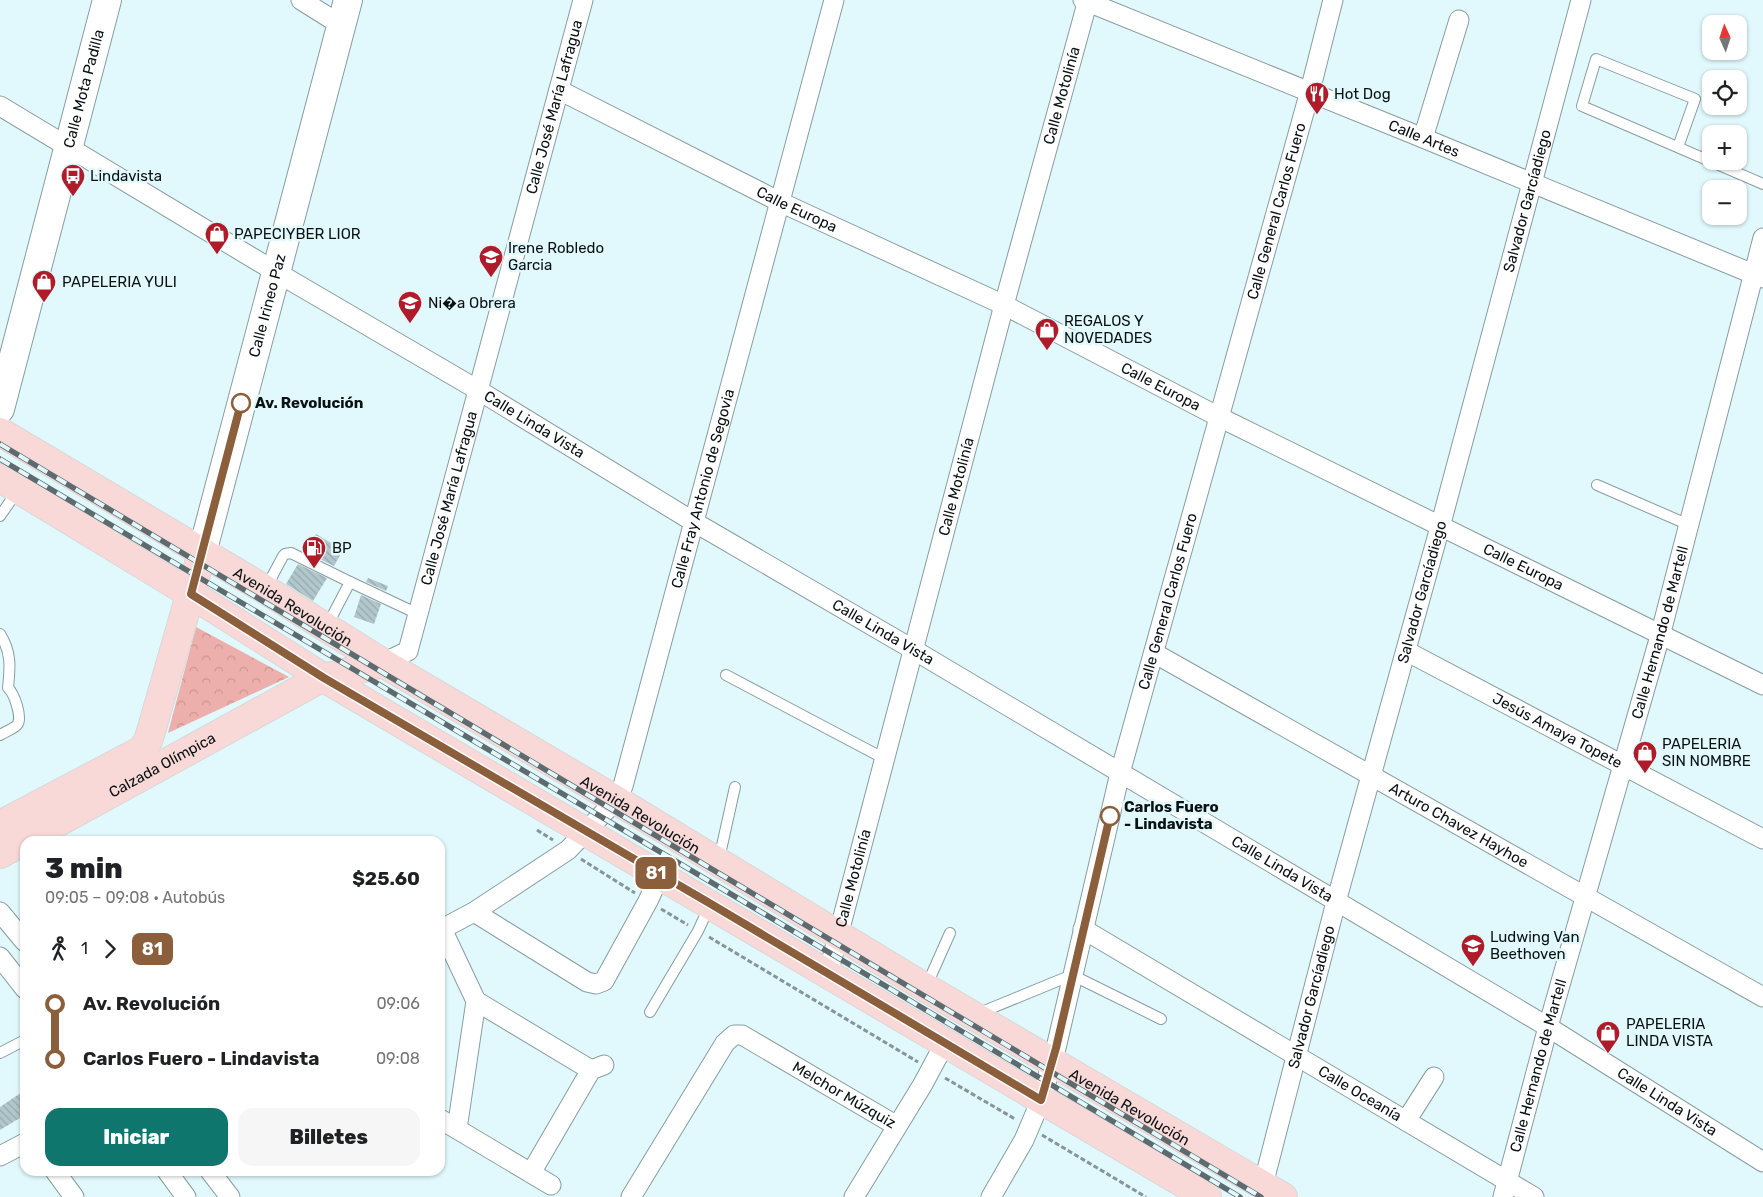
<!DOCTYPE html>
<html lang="es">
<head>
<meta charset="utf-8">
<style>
	body { margin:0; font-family:Rubik,sans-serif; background:#f6f6f6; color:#202124; height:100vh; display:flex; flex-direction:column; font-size:19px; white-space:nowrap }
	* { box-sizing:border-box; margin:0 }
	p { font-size:16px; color:#757577 }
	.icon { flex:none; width:28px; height:28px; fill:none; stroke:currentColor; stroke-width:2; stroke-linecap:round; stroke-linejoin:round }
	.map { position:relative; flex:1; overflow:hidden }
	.details { position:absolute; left:20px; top:836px; width:425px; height:340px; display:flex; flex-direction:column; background:#fff; border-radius:15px; box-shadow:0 1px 4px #0004 }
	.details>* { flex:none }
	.badge { padding:0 10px; border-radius:8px; font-size:18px; line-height:32px }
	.needle { width:32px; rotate:357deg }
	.tools { position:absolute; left:1702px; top:15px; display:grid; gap:10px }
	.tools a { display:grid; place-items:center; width:45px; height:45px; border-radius:10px; background:#fff; box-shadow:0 1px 4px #0004; font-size:25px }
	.map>.badge { position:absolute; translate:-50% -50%; box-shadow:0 0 0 2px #fff }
	.legs { display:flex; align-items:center; gap:8px; height:55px; padding:0 25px; font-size:16px }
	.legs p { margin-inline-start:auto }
	.headline { display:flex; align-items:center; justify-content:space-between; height:85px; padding:0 25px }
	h1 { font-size:28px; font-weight:800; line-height:38px }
	.action { display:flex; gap:10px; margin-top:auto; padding:10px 25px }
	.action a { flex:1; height:58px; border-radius:15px; background:#0f766e; color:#fff; font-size:20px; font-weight:800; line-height:58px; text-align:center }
	.action a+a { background:#f6f6f6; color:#202124 }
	ul { padding:0 25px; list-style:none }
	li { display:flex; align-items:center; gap:18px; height:55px; font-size:19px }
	li i { display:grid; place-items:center; width:8px; height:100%; margin:0 6px; background:currentColor }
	li i::after { content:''; width:12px; height:12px; margin:-6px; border:4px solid; border-radius:50%; background:#fff }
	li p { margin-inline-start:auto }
	li:first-child i { background:linear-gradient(#0000 50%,currentColor 0) }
	li:last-child i { background:linear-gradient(currentColor 50%,#0000 0) }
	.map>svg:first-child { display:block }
	.forest { fill:url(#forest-crowns) }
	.building { fill:url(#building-back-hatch) }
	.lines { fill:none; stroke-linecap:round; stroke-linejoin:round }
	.lane-casing { stroke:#889da1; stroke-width:12 }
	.street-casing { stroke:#889da1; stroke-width:21 }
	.secondary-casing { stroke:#889da1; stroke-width:30 }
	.primary-casing { stroke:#d8d9d9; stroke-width:30 }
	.path { stroke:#859598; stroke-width:3; stroke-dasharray:5 2.5; stroke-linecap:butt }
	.lane { stroke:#fff; stroke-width:10 }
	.street { stroke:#fff; stroke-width:19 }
	.secondary { stroke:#fff; stroke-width:28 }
	.primary { stroke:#f8d9d7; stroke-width:28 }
	.rail-casing { stroke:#5e6b6e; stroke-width:5.5 }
	.rail { stroke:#e1f8fc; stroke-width:4; stroke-dasharray:11; stroke-linecap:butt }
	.line-1-casing { stroke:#fff; stroke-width:11 }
	.line-1 { stroke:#8b5e3c; stroke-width:8 }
	.stop-1-dot { fill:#fff; stroke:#8b5e3c; stroke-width:2.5 }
	.labels { text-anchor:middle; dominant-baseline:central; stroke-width:5; stroke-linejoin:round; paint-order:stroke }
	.street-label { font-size:15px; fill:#0a1113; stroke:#e1f8fc }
	.poi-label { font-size:15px; fill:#0a1113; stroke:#e1f8fc; text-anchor:start }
	.stop-label { font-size:15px; font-weight:bold; fill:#0a1113; stroke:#e1f8fc; text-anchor:start }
</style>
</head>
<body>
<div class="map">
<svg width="1763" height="1197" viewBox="0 0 1763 1197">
	<defs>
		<pattern id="forest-crowns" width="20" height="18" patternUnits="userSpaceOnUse" patternTransform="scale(1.25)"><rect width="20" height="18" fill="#edafab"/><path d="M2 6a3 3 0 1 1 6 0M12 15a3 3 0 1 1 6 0" fill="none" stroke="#ca9692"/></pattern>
		<pattern id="building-back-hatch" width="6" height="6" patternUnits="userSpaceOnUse" patternTransform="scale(1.25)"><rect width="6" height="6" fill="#b1c7cb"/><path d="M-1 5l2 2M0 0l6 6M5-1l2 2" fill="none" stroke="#97aaad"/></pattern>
	</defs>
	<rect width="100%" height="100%" fill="#e1f8fc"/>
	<path class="forest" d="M196,627L289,677L168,733Z"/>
	<g class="building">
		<path d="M316,534L343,550L334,566L305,552Z"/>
		<path d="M298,564L327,578L313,601L286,584Z"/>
		<path d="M368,578L388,586L386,591L366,582Z"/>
		<path d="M361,595L381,604L374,624L354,617Z"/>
		<path d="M25,1090V1115L0,1130V1107Z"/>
	</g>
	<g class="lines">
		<defs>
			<g id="lane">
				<path d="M1678,147L1695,99L1596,59L1582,106L1763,184"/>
				<path d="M1597,485L1689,525"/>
				<path d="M0,516L18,490"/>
				<path d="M266,588L283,556L285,554L291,553L350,582L418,614"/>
				<path d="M327,626L350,582"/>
				<path d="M0,634C12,653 10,668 8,688C14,693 23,718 17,725C13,729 5,732 0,735"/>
				<path d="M726,675L885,759"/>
				<path d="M719,859L735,787"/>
				<path d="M926,987L950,933"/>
				<path d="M650,1012L698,931L709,907"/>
				<path d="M977,1014L1072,975L1161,1019"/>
				<path d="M0,1053L25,1040"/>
			</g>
			<g id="street">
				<path d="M301,0L341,25"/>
				<path id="s1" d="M1083,0L1423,138L1763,278"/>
				<path id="s2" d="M559,90L780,202L1004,305L1219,417L1763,685"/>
				<path id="s3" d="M0,106L276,272L478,390L694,522L914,650L1548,1027L1763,1162"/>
				<path d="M1423,138L1459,20"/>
				<path id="s4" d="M1406,651L1763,839"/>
				<path id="s5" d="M1154,653L1763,997"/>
				<path id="s6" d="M383,663L408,651L583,0"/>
				<path d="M0,912L25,942"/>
				<path d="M474,912L587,982L596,984L604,981L648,901L660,875"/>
				<path d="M442,929L476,1001L457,1129"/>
				<path id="s7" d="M1083,929L1534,1197"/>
				<path id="s8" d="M440,930L474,912L568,850L616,800L623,786L834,0"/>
				<path d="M0,957L25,989"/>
				<path id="s9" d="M828,974L1004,305L1088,0"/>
				<path d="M476,1001L591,1070"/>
				<path d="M440,1119L551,1185"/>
				<path d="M1406,1121L1434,1077"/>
				<path d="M0,1156L25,1143"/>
				<path d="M55,1171L74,1197"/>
				<path d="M167,1171L186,1197"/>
				<path d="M210,1171L230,1197"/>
				<path d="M531,1173L591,1070L604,1065"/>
				<path id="s10" d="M1263,1185L1336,902L1440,527L1581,0"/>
				<path id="s11" d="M631,1197L725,1043L734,1035H742L897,1126"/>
				<path d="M854,1197L923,1084L945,1043"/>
				<path id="s12" d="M991,1197L1024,1140L1041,1100L1056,1048L1120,773L1310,91L1333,0"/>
				<path id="s13" d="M1503,1197L1548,1027L1660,636L1763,238"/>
			</g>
			<g id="secondary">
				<path id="s14" d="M0,409L107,0"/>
				<path id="s15" d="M202,553L348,0"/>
			</g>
			<g id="primary">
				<path id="s16" d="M0,432L266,590L383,663L616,800L926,988L1283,1197"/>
				<path d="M0,478L191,594L324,678L1207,1197"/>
				<path d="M0,825L142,750L148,741L152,728L202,553"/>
				<path id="s17" d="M0,854L312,683L324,678L383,663"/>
			</g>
		</defs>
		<use href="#lane" class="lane-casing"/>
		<use href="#street" class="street-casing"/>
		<use href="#secondary" class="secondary-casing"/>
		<use href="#primary" class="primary-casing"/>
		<g class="path">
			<path d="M537,830L553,840"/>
			<path d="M581,859L635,893"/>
			<path d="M661,909L688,925"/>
			<path d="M709,937L918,1062"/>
			<path d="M945,1078L1015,1119"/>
			<path d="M1042,1135L1146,1197"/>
		</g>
		<use href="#lane" class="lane"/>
		<use href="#street" class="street"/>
		<use href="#secondary" class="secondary"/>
		<use href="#primary" class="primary"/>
		<defs>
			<g id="rail">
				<path d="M0,444L1261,1197"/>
				<path d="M0,459L1240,1197"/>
			</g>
		</defs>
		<use href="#rail" class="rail-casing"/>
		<use href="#rail" class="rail"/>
	</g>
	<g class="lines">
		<defs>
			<path id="line-1" d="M241,403L191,594L324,678L711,904L1041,1100L1056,1048L1110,816"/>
		</defs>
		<use href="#line-1" class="line-1-casing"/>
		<use href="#line-1" class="line-1"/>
	</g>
	<defs>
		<symbol id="restaurant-pin" viewBox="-11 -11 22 30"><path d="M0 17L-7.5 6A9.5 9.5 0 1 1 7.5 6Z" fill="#af1b29" stroke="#e1f8fc"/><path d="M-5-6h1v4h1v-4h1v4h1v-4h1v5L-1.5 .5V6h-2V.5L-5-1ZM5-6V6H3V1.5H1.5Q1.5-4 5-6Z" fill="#fff"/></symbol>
		<symbol id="bus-pin" viewBox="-11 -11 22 30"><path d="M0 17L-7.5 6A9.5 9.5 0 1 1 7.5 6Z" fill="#af1b29" stroke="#e1f8fc"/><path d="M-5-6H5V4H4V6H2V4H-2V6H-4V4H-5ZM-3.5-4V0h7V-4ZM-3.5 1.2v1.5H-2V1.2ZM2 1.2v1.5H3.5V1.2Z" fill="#fff"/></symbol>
		<symbol id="shop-pin" viewBox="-11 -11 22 30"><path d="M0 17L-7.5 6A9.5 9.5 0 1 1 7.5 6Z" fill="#af1b29" stroke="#e1f8fc"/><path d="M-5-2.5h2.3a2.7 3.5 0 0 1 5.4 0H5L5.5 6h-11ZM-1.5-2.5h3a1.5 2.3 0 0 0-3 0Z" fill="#fff"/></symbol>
		<symbol id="school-pin" viewBox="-11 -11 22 30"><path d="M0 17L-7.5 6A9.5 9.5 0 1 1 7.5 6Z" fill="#af1b29" stroke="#e1f8fc"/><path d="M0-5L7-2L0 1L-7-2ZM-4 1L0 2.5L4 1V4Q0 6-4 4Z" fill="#fff"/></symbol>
		<symbol id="fuel-pin" viewBox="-11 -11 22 30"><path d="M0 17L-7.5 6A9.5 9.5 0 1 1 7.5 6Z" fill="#af1b29" stroke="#e1f8fc"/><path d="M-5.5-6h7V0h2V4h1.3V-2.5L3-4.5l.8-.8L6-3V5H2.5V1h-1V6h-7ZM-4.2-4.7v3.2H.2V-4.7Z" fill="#fff"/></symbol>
	</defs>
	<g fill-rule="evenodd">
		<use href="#restaurant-pin" x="1303" y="80" width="28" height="38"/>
		<use href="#bus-pin" x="59" y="162" width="28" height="38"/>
		<use href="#shop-pin" x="203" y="220" width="28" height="38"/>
		<use href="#school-pin" x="477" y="243" width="28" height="38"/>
		<use href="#shop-pin" x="30" y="268" width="28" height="38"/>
		<use href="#school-pin" x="396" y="289" width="28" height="38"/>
		<use href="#shop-pin" x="1033" y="316" width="28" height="38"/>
		<use href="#fuel-pin" x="300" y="534" width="28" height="38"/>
		<use href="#shop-pin" x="1631" y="739" width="28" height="38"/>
		<use href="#school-pin" x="1459" y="932" width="28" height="38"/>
		<use href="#shop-pin" x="1594" y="1019" width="28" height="38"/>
	</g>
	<g class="stop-1-dot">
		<circle cx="241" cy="403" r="9"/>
		<circle cx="1110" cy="816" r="9"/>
	</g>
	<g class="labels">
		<g class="street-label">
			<text stroke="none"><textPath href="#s14" startOffset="331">Calle Mota Padilla</textPath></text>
			<text stroke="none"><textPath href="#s9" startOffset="909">Calle Motolinía</textPath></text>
			<text stroke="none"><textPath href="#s6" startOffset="591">Calle José María Lafragua</textPath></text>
			<text stroke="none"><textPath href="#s1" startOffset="368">Calle Artes</textPath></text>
			<text stroke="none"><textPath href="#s10" startOffset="1019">Salvador Garcíadiego</textPath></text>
			<text stroke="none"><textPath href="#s2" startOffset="266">Calle Europa</textPath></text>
			<text stroke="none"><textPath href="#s12" startOffset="1029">Calle General Carlos Fuero</textPath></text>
			<text stroke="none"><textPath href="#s15" startOffset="256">Calle Irineo Paz</textPath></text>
			<text stroke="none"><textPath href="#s2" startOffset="671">Calle Europa</textPath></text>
			<text stroke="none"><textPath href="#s3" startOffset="622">Calle Linda Vista</textPath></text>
			<text stroke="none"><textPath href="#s9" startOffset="504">Calle Motolinía</textPath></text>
			<text stroke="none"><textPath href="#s8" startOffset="544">Calle Fray Antonio de Segovia</textPath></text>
			<text stroke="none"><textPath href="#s6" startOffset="186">Calle José María Lafragua</textPath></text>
			<text stroke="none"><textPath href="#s2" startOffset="1076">Calle Europa</textPath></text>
			<text stroke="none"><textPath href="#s10" startOffset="614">Salvador Garcíadiego</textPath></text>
			<text stroke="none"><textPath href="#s12" startOffset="624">Calle General Carlos Fuero</textPath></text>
			<text stroke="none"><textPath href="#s16" startOffset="341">Avenida Revolución</textPath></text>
			<text stroke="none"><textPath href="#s3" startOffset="1028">Calle Linda Vista</textPath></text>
			<text stroke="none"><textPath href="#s13" startOffset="586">Calle Hernando de Martell</textPath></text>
			<text stroke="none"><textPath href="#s4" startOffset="171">Jesús Amaya Topete</textPath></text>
			<text stroke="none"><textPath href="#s17" startOffset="185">Calzada Olímpica</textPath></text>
			<text stroke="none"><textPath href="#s16" startOffset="746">Avenida Revolución</textPath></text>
			<text stroke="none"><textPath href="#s5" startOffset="350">Arturo Chavez Hayhoe</textPath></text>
			<text stroke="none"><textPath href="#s3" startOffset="1492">Calle Linda Vista</textPath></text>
			<text stroke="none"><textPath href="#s9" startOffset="99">Calle Motolinía</textPath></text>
			<text stroke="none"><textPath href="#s10" startOffset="194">Salvador Garcíadiego</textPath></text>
			<text stroke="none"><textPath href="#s13" startOffset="136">Calle Hernando de Martell</textPath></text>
			<text stroke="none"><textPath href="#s11" startOffset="319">Melchor Múzquiz</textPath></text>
			<text stroke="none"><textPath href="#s7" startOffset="322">Calle Oceanía</textPath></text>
			<text stroke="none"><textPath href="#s3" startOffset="1942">Calle Linda Vista</textPath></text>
			<text stroke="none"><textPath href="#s16" startOffset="1316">Avenida Revolución</textPath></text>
		</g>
		<g class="poi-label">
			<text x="1334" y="94">Hot Dog</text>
			<text x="90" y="176">Lindavista</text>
			<text x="234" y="234">PAPECIYBER LIOR</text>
			<text x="508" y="248">Irene Robledo<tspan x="508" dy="17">Garcia</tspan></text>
			<text x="62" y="282">PAPELERIA YULI</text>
			<text x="428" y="303">Ni�a Obrera</text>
			<text x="1064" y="321">REGALOS Y<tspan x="1064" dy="17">NOVEDADES</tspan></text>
			<text x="332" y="548">BP</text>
			<text x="1662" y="744">PAPELERIA<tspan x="1662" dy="17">SIN NOMBRE</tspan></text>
			<text x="1490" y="937">Ludwing Van<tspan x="1490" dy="17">Beethoven</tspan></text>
			<text x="1626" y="1024">PAPELERIA<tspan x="1626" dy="17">LINDA VISTA</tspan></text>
		</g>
		<g class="stop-label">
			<text x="255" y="403">Av. Revolución</text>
			<text x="1124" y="807">Carlos Fuero<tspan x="1124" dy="17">- Lindavista</tspan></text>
		</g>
	</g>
</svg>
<div class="tools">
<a><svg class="needle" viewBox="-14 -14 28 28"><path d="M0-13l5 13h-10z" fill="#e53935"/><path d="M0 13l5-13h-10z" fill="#757577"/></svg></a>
<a><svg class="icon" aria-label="locate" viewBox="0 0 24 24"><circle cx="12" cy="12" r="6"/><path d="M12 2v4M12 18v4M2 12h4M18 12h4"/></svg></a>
<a>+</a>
<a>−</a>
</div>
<b class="badge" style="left:656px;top:873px;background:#8b5e3c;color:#fff">81</b>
<section class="details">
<div class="headline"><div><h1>3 min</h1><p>09:05 – 09:08 · Autobús</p></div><b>$25.60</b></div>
<div class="legs"><svg class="icon" aria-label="walk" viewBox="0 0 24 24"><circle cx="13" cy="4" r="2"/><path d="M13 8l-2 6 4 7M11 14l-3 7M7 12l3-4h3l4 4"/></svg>1<svg class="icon" aria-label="forward" viewBox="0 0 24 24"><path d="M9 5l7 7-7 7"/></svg><b class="badge" style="background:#8b5e3c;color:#fff">81</b></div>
<ul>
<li><i style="color:#8b5e3c"></i><b>Av. Revolución</b><p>09:06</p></li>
<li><i style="color:#8b5e3c"></i><b>Carlos Fuero - Lindavista</b><p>09:08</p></li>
</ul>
<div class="action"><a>Iniciar</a><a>Billetes</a></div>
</section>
</div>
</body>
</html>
